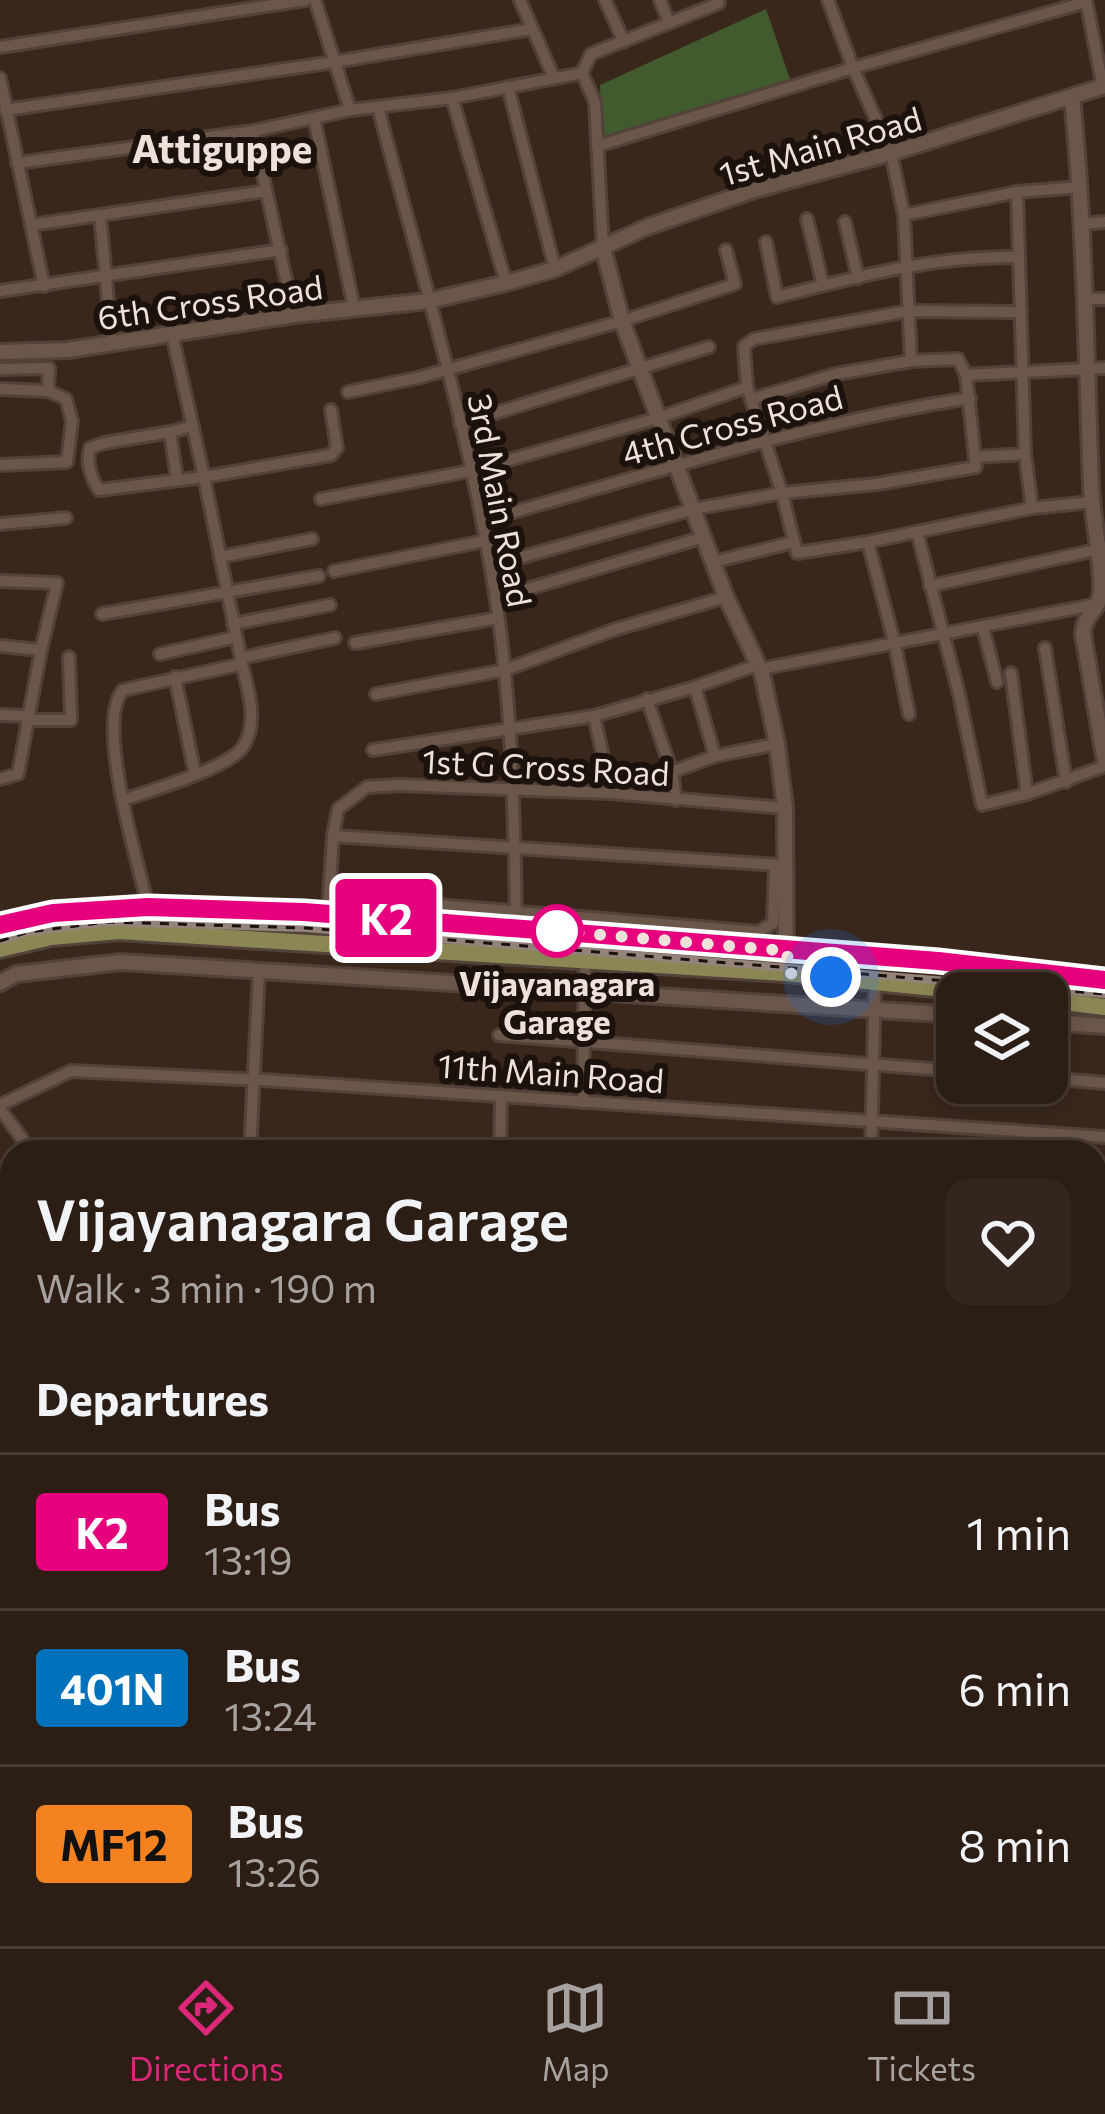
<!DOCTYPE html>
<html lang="en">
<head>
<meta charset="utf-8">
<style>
	body { margin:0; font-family:Commissioner,sans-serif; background:#34261e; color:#f1f3f6; height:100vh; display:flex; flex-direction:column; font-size:45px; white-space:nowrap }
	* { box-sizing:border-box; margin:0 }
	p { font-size:39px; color:#a6a2a0 }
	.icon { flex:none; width:66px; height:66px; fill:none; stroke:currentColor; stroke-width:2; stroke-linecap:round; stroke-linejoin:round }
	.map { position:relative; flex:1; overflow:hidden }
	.details { position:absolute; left:0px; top:1140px; width:1107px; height:807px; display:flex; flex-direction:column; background:#2c1d15; border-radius:36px 36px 0 0; box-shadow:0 6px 18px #0003,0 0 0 3px #483b34 }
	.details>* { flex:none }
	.badge { padding:0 24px; border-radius:9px; font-size:42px; line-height:78px }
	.buttons { position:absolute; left:936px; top:972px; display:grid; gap:24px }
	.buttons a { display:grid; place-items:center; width:132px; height:132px; border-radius:24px; background:#2c1d15; box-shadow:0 6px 18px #0003,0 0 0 3px #483b34; font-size:60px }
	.you { position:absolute; width:60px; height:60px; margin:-30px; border:9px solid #fff; border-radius:50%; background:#1a73e8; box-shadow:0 0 0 18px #1a73e833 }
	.map>.badge { position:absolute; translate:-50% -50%; box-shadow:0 0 0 6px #fff }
	h2 { padding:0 36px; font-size:45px; line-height:108px }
	.round { display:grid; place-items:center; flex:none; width:126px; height:126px; border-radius:24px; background:#34261e }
	.headline { display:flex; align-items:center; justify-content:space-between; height:204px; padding:0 36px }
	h1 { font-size:57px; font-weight:600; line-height:90px }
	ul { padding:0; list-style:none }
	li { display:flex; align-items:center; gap:36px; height:156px; padding:0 36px; border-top:3px solid #483b34 }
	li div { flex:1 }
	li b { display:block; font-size:45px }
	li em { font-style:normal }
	li .badge { min-width:132px; font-weight:700; text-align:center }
	.tabs { display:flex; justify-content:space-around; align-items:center; height:168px; border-top:3px solid #483b34; background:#2c1d15; font-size:33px; color:#a6a2a0 }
	.tabs a { display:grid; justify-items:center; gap:6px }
	.tabs .selected { color:#db2777 }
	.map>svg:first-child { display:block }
	.green { fill:#415a2e }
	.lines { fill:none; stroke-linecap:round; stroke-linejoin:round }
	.street-casing { stroke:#524239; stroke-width:16 }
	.secondary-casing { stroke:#524239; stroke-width:20 }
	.primary-casing { stroke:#524239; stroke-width:22 }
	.street { stroke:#6b564a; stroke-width:10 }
	.secondary { stroke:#6b564a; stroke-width:14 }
	.primary { stroke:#8b8755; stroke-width:16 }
	.rail-casing { stroke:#93837a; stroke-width:8 }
	.rail { stroke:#1b120e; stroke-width:3; stroke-dasharray:9; stroke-linecap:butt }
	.line-casing { stroke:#fff; stroke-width:27 }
	.line { stroke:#e6007e; stroke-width:18 }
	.walk { stroke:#eee1da; stroke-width:12; stroke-dasharray:0 21.6 }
	.stop-dot { fill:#fff; stroke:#e6007e; stroke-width:6 }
	.labels { text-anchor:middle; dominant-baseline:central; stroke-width:12; stroke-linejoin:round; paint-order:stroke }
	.street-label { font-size:33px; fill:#eee1da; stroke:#1b120e }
	.stop-label { font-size:33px; font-weight:bold; fill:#eee1da; stroke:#1b120e }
	.quarter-label { font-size:39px; font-weight:bold; fill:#eee1da; stroke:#1b120e }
</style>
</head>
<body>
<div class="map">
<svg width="1105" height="1946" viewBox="0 0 1105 1946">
	<rect width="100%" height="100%" fill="#3a271c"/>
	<g class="green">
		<path d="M766,9L791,82L601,140L600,85Z"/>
		<path d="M12,1278V1380L0,1374V1289Z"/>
		<path d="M0,1506L12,1510V1602L0,1601Z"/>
	</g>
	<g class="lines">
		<defs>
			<g id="street">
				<path d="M315,0L350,110L452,98L582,73L595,102L603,248"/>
				<path d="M520,0L554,78"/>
				<path d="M605,0L624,42"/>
				<path d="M660,0L669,22"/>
				<path d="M828,0L853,68L891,153L904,215L911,361"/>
				<path d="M1086,0L1103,87"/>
				<path d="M0,47L305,0"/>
				<path d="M582,73L591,54L719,3L717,0"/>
				<path d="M0,78L44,286"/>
				<path d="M508,87L555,269"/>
				<path d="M452,98L506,283"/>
				<path d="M378,107C422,277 475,447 499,621C512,718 514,815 516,912"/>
				<path d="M5,110L334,62L532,29"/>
				<path d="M314,118L354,308"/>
				<path d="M253,131L294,315"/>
				<path d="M597,146L853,68L1086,2"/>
				<path d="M17,163L253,131L350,110"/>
				<path d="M1017,192L1025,454L1032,508"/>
				<path d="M100,215L112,343"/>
				<path d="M904,215L1017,192L1081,187"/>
				<path d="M807,219L823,285"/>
				<path d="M845,222L858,278"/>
				<path d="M1082,224L1105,222"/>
				<path d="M31,225L266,191"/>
				<path d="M766,242L777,297C859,276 933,256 1018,257"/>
				<path d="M0,291L281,250"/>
				<path d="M1085,299H1105"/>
				<path d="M1021,312L908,311L754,339L744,346L747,387L782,493L797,553L868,542L1032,508L1092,502"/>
				<path d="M0,369L49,368L48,391"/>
				<path d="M966,375L1105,368"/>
				<path d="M0,389L48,391L66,399L72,421L67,462L0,465"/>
				<path d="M348,392L417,378L622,321L735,284L726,250"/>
				<path d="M460,424L709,347"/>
				<path d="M170,432L104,443L90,448C86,461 91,479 99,490L204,477L172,334"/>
				<path d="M975,457L1025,454"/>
				<path d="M177,479L170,432L193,426"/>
				<path d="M321,499L470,471L658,418L747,387"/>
				<path d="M510,513C663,470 813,422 970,398"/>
				<path d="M0,524L66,518"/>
				<path d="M917,532L959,694L982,805L1027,794L1105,766"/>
				<path d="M868,542L895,645L909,714"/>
				<path d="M220,557L312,539"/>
				<path d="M522,557L694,509L782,493L877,484L976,467L966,375L958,359L911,361L836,374L752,399"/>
				<path d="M713,562L794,542"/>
				<path d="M334,571L484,541"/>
				<path d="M0,581L57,583L41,650L18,774L0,779"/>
				<path d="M930,586L1105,548"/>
				<path d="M524,590L704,537"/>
				<path d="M102,614L319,576"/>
				<path d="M233,624L330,605"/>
				<path d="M983,628L997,682"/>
				<path d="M355,643L498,618"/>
				<path d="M0,646L41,650"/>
				<path d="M1045,648L1066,782"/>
				<path d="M160,654L236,637"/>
				<path d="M241,658L335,638"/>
				<path d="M760,669L1098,604"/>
				<path d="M1011,673L1027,794"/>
				<path d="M175,677L195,774"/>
				<path d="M376,694L505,670L613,630L726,597"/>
				<path d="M647,699L672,772"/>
				<path d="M0,715L28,716"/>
				<path d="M594,716L611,793"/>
				<path d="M27,720H71L69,657"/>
				<path d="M373,750L594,716L695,687L757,665"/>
				<path d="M715,756L777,744"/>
				<path d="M123,800C149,791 229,768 243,747C259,722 248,690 242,664"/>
				<path d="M676,800L672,772L715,756L695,687"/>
				<path d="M333,836L779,865"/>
				<path d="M330,896L759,932L773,923L775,865"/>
				<path d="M148,906C138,864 95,722 123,690L242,664L204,477L331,455L337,448L331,410"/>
				<path d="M328,914L333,836L338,809L367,787L398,785L611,793L785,808"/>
				<path d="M499,1035L957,1071"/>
				<path d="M1047,1078L1105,1083"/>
				<path d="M583,1102L585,960"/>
				<path d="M0,1105L71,1071L263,1080L1105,1137"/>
				<path d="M0,1109L32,1152"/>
				<path d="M76,1152L85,1147L199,1152"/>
				<path d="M250,1152L259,971"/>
				<path d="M500,1152L501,1096"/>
				<path d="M871,1152L875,982"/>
				<path d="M0,1211L12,1200"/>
				<path d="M0,1284L12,1274"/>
				<path d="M0,1644L12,1642"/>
				<path d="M0,1706L12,1705"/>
				<path d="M0,1764L12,1763"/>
				<path d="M0,1832L12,1830"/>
				<path d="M0,1878L12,1875"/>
				<path d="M549,1935V1946"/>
				<path d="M582,1935V1946"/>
				<path d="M620,1935L621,1946"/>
				<path d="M681,1935L682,1946"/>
				<path d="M738,1935L739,1946"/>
				<path d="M797,1935L798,1946"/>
				<path d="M857,1935L858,1946"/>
				<path d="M1045,1935L1046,1946"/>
				<path d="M38,1946L44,1935"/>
				<path d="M89,1946L382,1936L420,1941"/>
				<path d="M472,1946L475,1935"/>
				<path d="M518,1946L522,1935"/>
				<path d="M885,1946L920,1940L997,1935"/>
			</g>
			<g id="secondary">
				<path d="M1072,97C1085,226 1086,355 1091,484C1092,518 1101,551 1101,585C1102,612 1084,611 1083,634L1105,762"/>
				<path d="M603,248L622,321L640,369L726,597L762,673L777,744L785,808L786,973"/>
				<path d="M0,352L68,350L294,315L428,301L506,283L555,269L647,227L754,190L891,153L1105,86"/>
				<path d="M0,983L16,974L121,962L957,1015"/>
				<path d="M1047,1022L1105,1026"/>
				<path d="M1105,1230L1102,1741L1105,1784"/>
				<path d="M0,1496L12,1500"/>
			</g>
			<g id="primary">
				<path d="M0,925L53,913L148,906L304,912L938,961L1105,980"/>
				<path d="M0,949L51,937L119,931L786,973L984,993"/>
				<path d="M1047,1000L1105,1007"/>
			</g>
		</defs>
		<use href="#street" class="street-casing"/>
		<use href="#secondary" class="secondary-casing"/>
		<use href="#primary" class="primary-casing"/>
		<use href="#street" class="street"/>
		<use href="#secondary" class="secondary"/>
		<use href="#primary" class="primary"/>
		<defs>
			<path id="rail" d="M0,941L28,932L108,922L306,928L1105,994"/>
		</defs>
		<use href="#rail" class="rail-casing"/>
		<use href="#rail" class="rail"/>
	</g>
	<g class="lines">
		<defs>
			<path id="line" d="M0,925L53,913L148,907L304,912L938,961L1105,980"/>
		</defs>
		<use href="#line" class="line-casing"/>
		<use href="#line" class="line"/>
		<path class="walk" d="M557,931L788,951L786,973L831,977"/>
	</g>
	<circle class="stop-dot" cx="557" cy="931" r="24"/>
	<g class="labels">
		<g class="street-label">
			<text transform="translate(820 145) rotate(-16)">1st Main Road</text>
			<text transform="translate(210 301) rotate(-8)">6th Cross Road</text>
			<text transform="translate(732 424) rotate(-15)">4th Cross Road</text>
			<text transform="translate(501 500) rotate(79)">3rd Main Road</text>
			<text transform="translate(546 766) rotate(3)">1st G Cross Road</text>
			<text transform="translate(551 1072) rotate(4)">11th Main Road</text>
		</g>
		<g class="stop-label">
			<text x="557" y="982">Vijayanagara<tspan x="557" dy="38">Garage</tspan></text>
		</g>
		<g class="quarter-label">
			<text x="222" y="147">Attiguppe</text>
		</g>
	</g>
</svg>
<div class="buttons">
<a><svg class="icon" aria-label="layers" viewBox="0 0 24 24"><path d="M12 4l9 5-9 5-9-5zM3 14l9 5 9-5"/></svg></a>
</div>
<div class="you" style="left:831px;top:977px"></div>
<b class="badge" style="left:386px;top:918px;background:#e6007e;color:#fff">K2</b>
<section class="details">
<div class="headline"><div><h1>Vijayanagara Garage</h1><p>Walk · 3 min · 190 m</p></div><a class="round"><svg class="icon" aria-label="heart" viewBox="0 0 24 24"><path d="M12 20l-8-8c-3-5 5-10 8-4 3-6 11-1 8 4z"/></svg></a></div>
<h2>Departures</h2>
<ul>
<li><span class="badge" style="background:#e6007e;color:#fff">K2</span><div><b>Bus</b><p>13:19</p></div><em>1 min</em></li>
<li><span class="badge" style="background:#0072bc;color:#fff">401N</span><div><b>Bus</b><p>13:24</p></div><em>6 min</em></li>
<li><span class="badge" style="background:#f58220;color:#111">MF12</span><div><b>Bus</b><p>13:26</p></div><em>8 min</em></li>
</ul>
</section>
</div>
<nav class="tabs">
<a class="selected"><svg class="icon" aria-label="directions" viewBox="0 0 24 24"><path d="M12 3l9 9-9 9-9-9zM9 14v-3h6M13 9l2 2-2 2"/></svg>Directions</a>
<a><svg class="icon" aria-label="map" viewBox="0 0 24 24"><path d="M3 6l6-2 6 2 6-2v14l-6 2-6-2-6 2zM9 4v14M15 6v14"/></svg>Map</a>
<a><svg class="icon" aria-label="tickets" viewBox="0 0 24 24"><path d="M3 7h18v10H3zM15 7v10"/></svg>Tickets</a>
</nav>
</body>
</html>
